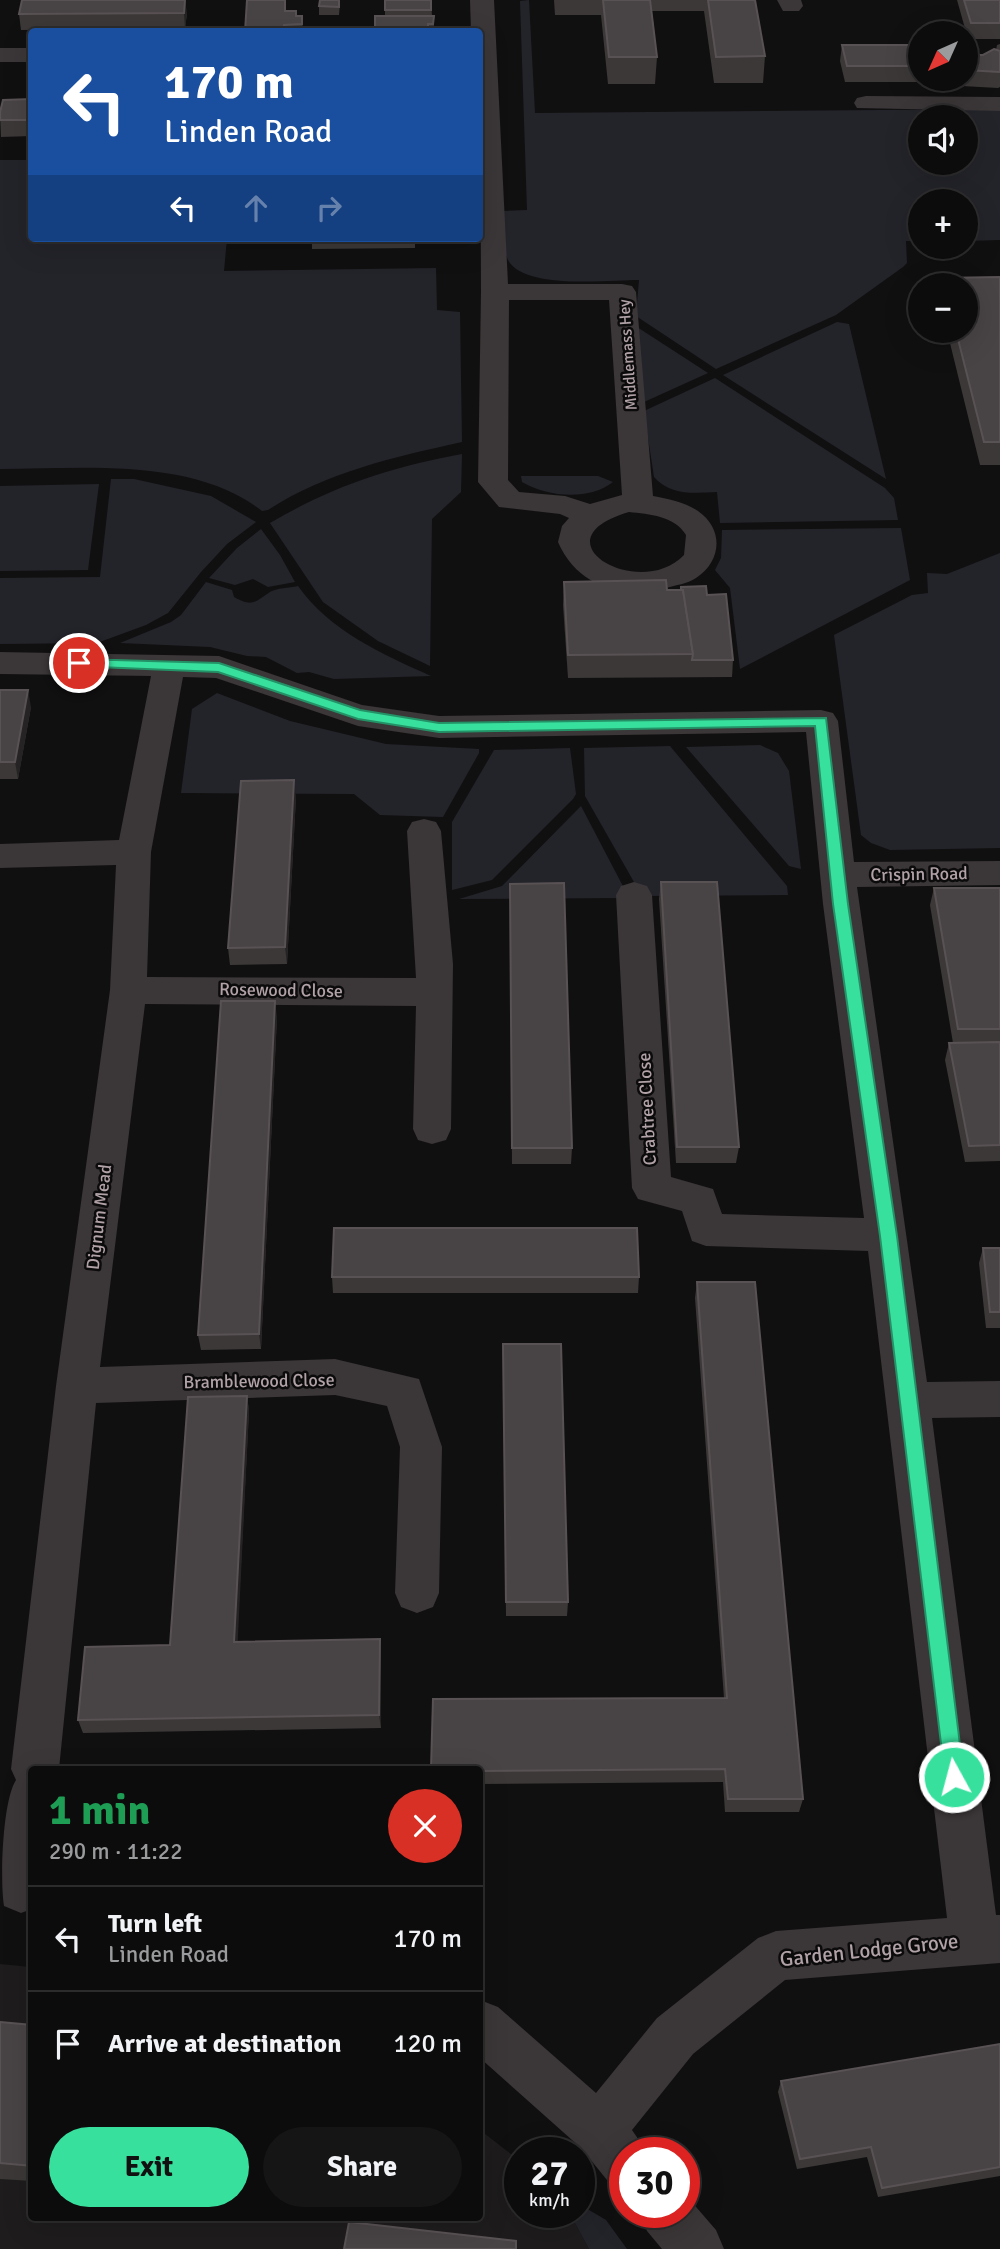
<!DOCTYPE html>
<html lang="en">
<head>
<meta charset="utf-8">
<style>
  body { margin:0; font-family:Signika,sans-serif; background:#161515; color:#f1f3f6; height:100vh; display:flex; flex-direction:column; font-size:26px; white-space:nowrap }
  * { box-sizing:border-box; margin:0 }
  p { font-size:23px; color:#9a9b9d }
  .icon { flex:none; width:38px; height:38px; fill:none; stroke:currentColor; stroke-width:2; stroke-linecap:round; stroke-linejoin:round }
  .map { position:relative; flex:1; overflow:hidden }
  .sheet { position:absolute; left:28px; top:1766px; width:455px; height:455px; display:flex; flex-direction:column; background:#0d0c0c; border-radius:7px; box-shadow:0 7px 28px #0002,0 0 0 2px #2d2c2d }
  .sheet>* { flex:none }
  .hud { position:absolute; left:28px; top:28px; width:455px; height:214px; border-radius:7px; box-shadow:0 7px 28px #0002,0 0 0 2px #2d2c2d; background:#1a4fa0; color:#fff; overflow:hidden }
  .needle { width:46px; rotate:225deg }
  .controls { position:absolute; left:908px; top:21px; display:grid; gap:14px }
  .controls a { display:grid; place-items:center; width:70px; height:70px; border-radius:50%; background:#0d0c0c; box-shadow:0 7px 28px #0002,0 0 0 2px #2d2c2d; font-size:35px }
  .speed { position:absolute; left:504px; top:2137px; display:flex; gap:14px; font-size:35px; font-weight:700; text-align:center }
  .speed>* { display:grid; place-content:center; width:91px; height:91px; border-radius:50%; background:#0d0c0c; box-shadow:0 7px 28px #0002,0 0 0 2px #2d2c2d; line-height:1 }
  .speed small { font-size:18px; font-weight:400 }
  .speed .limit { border:10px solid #d22; background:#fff; color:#111 }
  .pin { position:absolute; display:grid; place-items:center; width:60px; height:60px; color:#fff; margin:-30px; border:4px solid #fff; border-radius:50%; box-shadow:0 2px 7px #0007 }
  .me { position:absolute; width:77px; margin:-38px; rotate:353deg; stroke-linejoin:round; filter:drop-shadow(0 0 5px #0008) }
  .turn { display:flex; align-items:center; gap:24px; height:147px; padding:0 21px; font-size:32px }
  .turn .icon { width:91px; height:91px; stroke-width:2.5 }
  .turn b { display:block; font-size:49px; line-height:60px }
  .lanes { display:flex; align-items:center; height:66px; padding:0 21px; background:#0003; justify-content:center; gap:35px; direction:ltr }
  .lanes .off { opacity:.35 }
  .round { display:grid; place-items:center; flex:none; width:74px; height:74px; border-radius:37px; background:#161515 }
  .overview { display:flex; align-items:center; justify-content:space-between; height:119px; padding:0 21px }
  h1 { font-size:42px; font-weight:700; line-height:52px; color:#1e9e55 }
  .action { display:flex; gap:14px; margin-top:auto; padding:14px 21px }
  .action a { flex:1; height:80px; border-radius:42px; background:#38e09e; color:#111; font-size:28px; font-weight:700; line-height:80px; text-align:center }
  .action a+a { background:#161515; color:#f1f3f6 }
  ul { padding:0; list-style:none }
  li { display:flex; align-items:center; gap:21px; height:105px; padding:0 21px; border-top:2px solid #2d2c2d }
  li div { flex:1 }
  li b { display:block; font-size:26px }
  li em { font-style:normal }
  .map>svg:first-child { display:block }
  .built { fill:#1e1c1c }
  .green { fill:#23232a; fill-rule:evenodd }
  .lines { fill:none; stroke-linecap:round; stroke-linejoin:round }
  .minor { fill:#3b3637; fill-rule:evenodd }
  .wall { fill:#3c3838 }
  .shaded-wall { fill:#252323 }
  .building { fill:#484344; stroke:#595254; stroke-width:2 }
  .route { fill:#38e09e; stroke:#249267; stroke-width:2 }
  .labels { text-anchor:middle; stroke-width:5; stroke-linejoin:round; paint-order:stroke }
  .far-street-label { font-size:16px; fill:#b1a2a8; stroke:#0c0b0b }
  .street-label { font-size:18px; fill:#b1a2a8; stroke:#0c0b0b }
  .near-street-label { font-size:21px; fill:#b1a2a8; stroke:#0c0b0b }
</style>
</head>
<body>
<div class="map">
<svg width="1000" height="2249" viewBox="0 0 1000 2249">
  <rect width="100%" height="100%" fill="#111010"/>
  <polygon class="built" points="0,1964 31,1967 32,2217 480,2217 480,2130 520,2161 520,2212 569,2212 589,2249 0,2249"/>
  <g class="green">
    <path d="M 529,0 L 535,113 L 1000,109 L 1000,240 L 966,241 L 966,201 L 920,201 L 920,241 L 906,241 L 907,263 L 903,267 L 836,315 L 716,369 L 636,316 L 639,280 C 609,280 524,290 508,260 C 501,247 504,225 503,211 L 527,210 L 520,1 ZM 920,117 L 966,117 L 966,163 L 920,163 Z"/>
    <path d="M 0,160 L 31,160 L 32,238 L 227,238 L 224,271 L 436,268 L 437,310 L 460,312 L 462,442 C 395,457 326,472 268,510 L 262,511 C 193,457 83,469 0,469 Z"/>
    <polygon points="837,322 849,324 886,479 723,375"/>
    <polygon points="637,327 708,373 644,402"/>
    <path d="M 715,378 L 885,488 L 894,498 L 898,520 L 720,523 L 717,492 C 693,493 671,496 654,477 L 644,411 Z"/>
    <path d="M 462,454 L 461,492 L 432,519 L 430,666 L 378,641 L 323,602 L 270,523 C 333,486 391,467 462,454 Z"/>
    <path d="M 521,476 L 598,476 L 613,482 C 589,501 547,497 522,482 Z"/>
    <polygon points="111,479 134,479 211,496 256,522 227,544 201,572 168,613 146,625 97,643 0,644 0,578 100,577"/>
    <polygon points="99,484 88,570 0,571 0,486"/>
    <polygon points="901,528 910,580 740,669 730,588 715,570 721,558 722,530"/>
    <polygon points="261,529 280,555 295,582 268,587 253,579 235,585 209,578 237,548"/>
    <polygon points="1000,553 1000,848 890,850 871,843 861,835 834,635 912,595 928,593 927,573 947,574"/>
    <path d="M 206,582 L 232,590 L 234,597 C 253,608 256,601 270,592 C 276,588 290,588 298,586 C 330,631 382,654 431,676 L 334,679 L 309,672 L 297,673 L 266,657 L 247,656 L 210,647 L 120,643 L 171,622 L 181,615 Z"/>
    <polygon points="217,693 290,721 386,744 479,749 479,753 443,817 380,815 354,794 181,793 192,709"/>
    <polygon points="760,745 778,753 789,771 801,869 789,866 686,747"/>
    <polygon points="670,746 787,886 788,895 642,896 585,796 584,748"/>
    <polygon points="570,748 576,794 573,799 492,880 452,890 452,822 494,750"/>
    <polygon points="581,806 626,892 625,898 459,899 502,886"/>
    <polygon points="579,2204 606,2220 627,2249 589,2249 569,2212 579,2212"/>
  </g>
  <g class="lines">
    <g class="minor">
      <path d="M 470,0 L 494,0 L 508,284 L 622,284 L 632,286 L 636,292 L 653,496 C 668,499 685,502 698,511 C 724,529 722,561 696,578 C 687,584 676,585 666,588 C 621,599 577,586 558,542 L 562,526 L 569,518 L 560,514 L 499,507 L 478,482 L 481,292 L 480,32 L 471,32 ZM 509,300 L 609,300 L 622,495 L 590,504 L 565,496 L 519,492 L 508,480 ZM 629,512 C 649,514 675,516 686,535 L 684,555 C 639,602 533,540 629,512 Z"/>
      <polygon points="777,0 801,0 803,6 799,11 783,11"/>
      <rect x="0" y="48" width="32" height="14"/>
      <polygon points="866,96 1000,97 1000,111 857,108 854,103 857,98"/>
      <path d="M 0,652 L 219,656 L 362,705 L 439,716 L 821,710 L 833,713 L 838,721 L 854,862 L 1000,861 L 1000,885 L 857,887 L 927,1382 L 1000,1381 L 1000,1417 L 932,1418 L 996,1915 L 1000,1915 L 1000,1963 L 785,1980 L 693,2054 L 632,2130 L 647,2152 L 625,2152 L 625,2188 L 607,2180 L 581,2148 L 480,2058 L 480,2000 L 498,2007 L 596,2093 L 657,2018 L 758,1938 L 776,1931 L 947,1918 L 868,1251 L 706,1246 L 692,1241 L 682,1211 L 638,1199 L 632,1188 L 616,895 L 621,886 L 634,882 L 647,886 L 652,895 L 671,1177 L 713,1189 L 722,1214 L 864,1218 L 823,904 L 806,732 L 439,738 L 358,726 L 216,678 L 183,677 L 151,852 L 147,977 L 416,978 L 407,831 L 412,822 L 424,819 L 436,822 L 441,831 L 453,964 L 451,1129 L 446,1140 L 432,1144 L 418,1140 L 413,1129 L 416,1006 L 145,1004 L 100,1367 L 335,1359 L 419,1379 L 442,1447 L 439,1593 L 433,1607 L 417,1613 L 401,1607 L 395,1593 L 400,1447 L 387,1406 L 335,1395 L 96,1403 L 59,1769 L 32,1769 L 32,1909 L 21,1913 L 4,1906 C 0,1881 2,1802 16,1780 L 11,1769 L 56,1386 L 110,990 L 116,865 L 0,868 L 0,844 L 119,840 L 151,676 L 0,674 Z"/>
      <polygon points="684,2193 716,2230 724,2249 662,2249 647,2231 640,2212 684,2212"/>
    </g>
  </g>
  <g class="wall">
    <polygon points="385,0 431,0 432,16 434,16 434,32 375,32 385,16"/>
    <polygon points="554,0 755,0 765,56 763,83 714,83 704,11 652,11 657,57 655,84 608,84 601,15 555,15"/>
    <polygon points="957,0 1000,0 1000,39 968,39"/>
    <polygon points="340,3 339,15 319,15 319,6"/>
    <polygon points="286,11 297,16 302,16 303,32 245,32"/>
    <polygon points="187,13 185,29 21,30 19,14"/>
    <polygon points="1000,44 1000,87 998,88 962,86 962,79 966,79 966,55 983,55 996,50 997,45"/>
    <polygon points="842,45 920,45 920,79 950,79 950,82 845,82 840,61"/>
    <polygon points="32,99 32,136 1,137 0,112"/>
    <polygon points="254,238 415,238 415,248 312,249 312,242 255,243"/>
    <polygon points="1000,277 1000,465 980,465 947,331 966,331 966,285 942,285 943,278"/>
    <polygon points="564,582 707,595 733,660 732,677 568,678 563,605"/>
    <polygon points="0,690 31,707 18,779 0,779"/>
    <polygon points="296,797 287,964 230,965 228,948"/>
    <polygon points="661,882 739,1147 736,1163 676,1163 659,899"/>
    <polygon points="510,884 572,1148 571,1164 512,1164"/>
    <polygon points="934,888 1000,888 1000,1161 965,1162 945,1060 949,1043 953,1043 930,905"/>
    <polygon points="277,1017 261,1349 201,1350 198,1335"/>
    <polygon points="983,1248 1000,1248 1000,1328 986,1328 979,1263"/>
    <polygon points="332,1277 639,1277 638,1293 333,1293"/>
    <polygon points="697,1282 803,1799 799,1812 725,1812 723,1782 480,1784 480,1769 724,1698 695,1298"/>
    <polygon points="503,1344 568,1602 567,1616 506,1616"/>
    <polygon points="247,1396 249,1411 237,1642 381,1653 381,1728 83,1733 78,1720 170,1645"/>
    <polygon points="0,2022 32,2025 32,2181 0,2179"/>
    <polygon points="1000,2044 1000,2176 878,2197 867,2157 797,2169 778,2092 781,2081"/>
  </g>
  <g class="shaded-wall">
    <polygon points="185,0 187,13 185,29 184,13"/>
    <polygon points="28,690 31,707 18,779 15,762"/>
    <polygon points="294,780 296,797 287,964 285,947"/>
    <polygon points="275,1001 277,1017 261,1349 259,1334"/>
    <polygon points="247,1396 249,1411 237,1656 234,1642"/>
    <polygon points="380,1639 381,1653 381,1728 379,1715"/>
  </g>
  <g class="building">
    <polygon points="22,0 185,0 184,13 19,14"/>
    <polygon points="247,0 285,0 285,11 296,11 296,16 302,16 302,24 284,25 283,32 245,32"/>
    <polygon points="320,0 339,0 339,7 319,6"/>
    <rect x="385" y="0" width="46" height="10"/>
    <polygon points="603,0 650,0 657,57 609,57"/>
    <polygon points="708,0 755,0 765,56 716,57"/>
    <polygon points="964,0 1000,0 1000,23 971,23"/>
    <polygon points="375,16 434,16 433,24 428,24 428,32 375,32"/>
    <polygon points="842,45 920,45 920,66 847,66"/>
    <polygon points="994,49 1000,51 1000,72 966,70 966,55 983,55"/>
    <polygon points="32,99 32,120 0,120 0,112 3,100"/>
    <polygon points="1000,277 1000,442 984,442 956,331 966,331 966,285 945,285 943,278"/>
    <polygon points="666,580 667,590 683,590 693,654 568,655 564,582"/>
    <polygon points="706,586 707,595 726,594 733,660 692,660 693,654 683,590 681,590 681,587"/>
    <polygon points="0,690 28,690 15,762 0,762"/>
    <polygon points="294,780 285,947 228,948 241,781"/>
    <polygon points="661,882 717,882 739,1147 677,1147"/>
    <polygon points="564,883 572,1148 512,1148 510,884"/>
    <polygon points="934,888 1000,888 1000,1029 958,1029"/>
    <polygon points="221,1001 275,1001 259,1334 198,1335"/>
    <polygon points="1000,1042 1000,1145 969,1146 949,1043"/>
    <polygon points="334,1228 637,1228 639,1277 332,1277"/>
    <polygon points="983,1248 1000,1248 1000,1312 990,1312"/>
    <polygon points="697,1282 755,1282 803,1799 728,1799 725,1769 480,1771 480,1769 431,1769 433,1699 727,1698"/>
    <polygon points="503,1344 561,1344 568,1602 506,1602"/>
    <polygon points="247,1396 234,1642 380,1639 379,1715 78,1720 85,1647 170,1645 188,1397"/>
    <polygon points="0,2022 32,2025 32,2166 0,2163"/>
    <polygon points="1000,2044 1000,2167 882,2188 871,2147 800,2159 781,2081"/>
    <polygon points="349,2222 516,2241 516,2249 344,2249"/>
  </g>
  <polygon class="route" points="79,659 219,663 360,710 439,723 826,718 848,904 897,1236 964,1777 961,1784 954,1786 948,1784 945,1777 880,1236 833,904 815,726 439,732 358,719 218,672 74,666 74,660"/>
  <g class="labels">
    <g class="far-street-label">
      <text transform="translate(627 355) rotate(-94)" y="6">Middlemass Hey</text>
    </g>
    <g class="street-label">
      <text transform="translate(919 874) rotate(-1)" y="6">Crispin Road</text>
      <text transform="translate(281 990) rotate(1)" y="6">Rosewood Close</text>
      <text transform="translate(647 1109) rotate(-93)" y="6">Crabtree Close</text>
      <text transform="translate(99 1217) rotate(-83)" y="6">Dignum Mead</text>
      <text transform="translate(259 1381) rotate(-1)" y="6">Bramblewood Close</text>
    </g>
    <g class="near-street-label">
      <text transform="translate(869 1950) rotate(-6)" y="7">Garden Lodge Grove</text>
    </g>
  </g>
</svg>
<div class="controls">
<a><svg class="needle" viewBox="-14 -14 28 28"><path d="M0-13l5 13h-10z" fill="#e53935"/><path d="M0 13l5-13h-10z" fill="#9a9b9d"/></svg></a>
<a><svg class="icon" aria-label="sound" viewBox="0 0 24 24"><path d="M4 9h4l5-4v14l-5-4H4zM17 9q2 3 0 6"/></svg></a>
<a>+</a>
<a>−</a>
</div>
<div class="speed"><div>27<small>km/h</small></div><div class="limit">30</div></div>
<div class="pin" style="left:79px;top:663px;background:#d93025"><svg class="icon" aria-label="arrive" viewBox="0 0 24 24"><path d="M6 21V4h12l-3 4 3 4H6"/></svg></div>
<svg class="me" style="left:954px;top:1777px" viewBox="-20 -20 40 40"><circle r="17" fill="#38e09e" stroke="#fff" stroke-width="3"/><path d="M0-11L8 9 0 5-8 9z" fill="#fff"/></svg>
<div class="hud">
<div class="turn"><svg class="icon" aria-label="left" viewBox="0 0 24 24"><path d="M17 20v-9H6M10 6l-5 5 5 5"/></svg><div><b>170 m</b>Linden Road</div></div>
<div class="lanes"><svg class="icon" aria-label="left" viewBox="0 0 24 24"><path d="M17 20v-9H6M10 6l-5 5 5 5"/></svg><svg class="icon off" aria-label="ahead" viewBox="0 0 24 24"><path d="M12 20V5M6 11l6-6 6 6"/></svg><svg class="icon off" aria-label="right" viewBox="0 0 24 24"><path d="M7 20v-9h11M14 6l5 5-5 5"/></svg></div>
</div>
<section class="sheet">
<div class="overview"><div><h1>1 min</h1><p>290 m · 11:22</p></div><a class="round" style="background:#d93025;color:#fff"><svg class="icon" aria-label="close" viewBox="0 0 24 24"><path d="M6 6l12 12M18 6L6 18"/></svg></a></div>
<ul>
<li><svg class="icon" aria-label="left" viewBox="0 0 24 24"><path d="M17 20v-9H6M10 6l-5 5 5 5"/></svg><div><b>Turn left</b><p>Linden Road</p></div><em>170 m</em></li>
<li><svg class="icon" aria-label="arrive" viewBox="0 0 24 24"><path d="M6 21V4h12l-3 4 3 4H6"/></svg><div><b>Arrive at destination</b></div><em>120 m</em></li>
</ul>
<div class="action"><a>Exit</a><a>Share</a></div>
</section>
</div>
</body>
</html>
